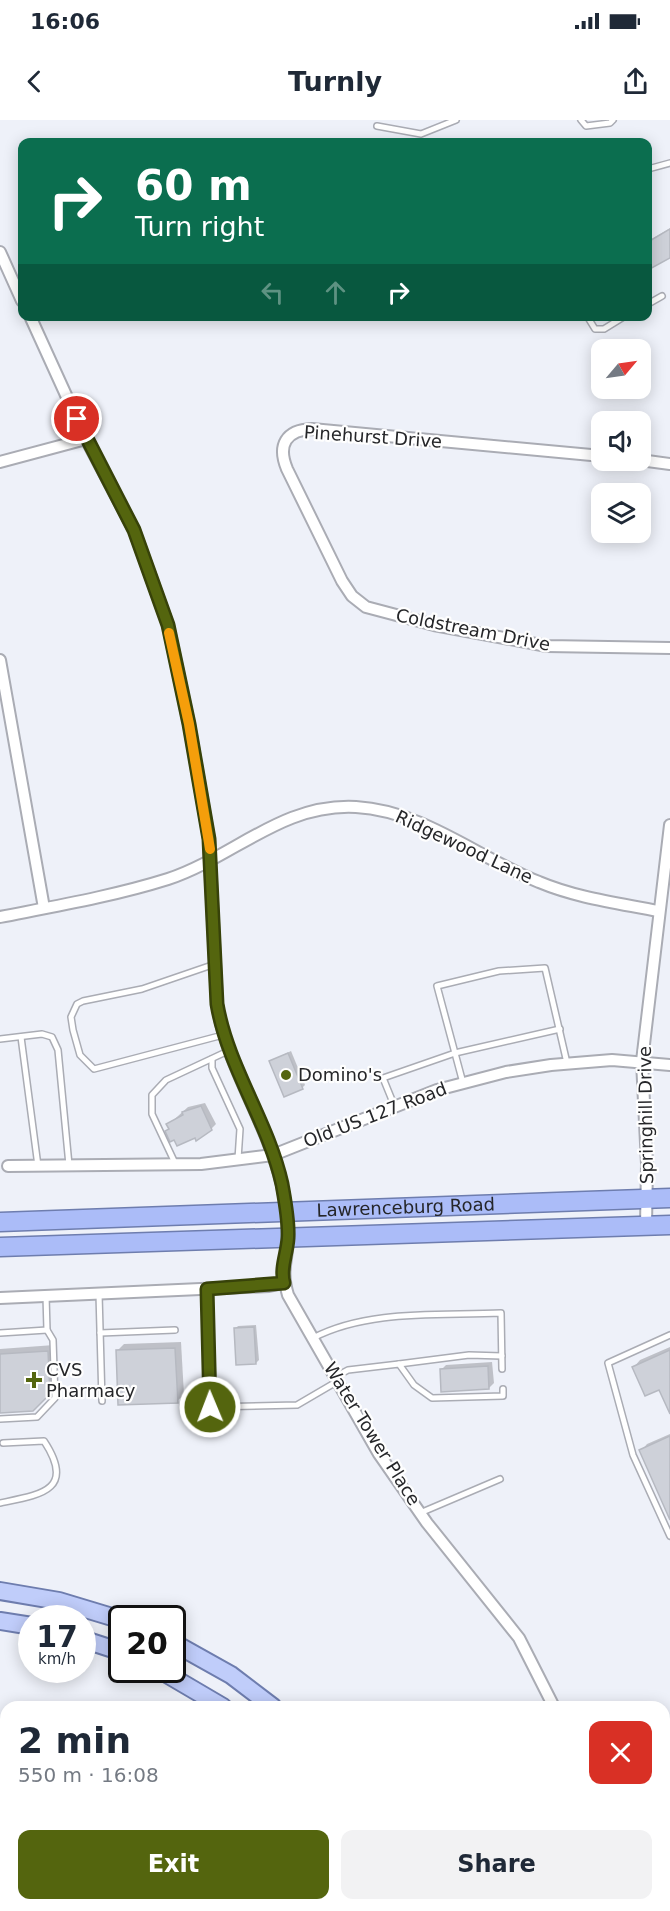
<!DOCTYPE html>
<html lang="en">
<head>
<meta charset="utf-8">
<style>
  body { margin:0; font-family:"DejaVu Sans",sans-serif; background:#f2f2f3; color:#1f2937; height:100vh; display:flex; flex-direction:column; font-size:22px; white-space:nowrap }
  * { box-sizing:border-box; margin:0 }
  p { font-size:20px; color:#747a83 }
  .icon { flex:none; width:33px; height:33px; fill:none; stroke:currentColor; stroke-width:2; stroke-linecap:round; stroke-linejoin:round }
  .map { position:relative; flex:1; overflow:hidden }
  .drawer { position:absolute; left:0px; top:1581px; width:670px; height:210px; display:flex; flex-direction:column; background:#fff; border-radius:18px 18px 0 0; box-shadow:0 3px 15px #0003 }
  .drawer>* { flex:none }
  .hud { position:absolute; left:18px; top:18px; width:634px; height:183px; border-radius:12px; box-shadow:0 3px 15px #0003; background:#0b6e4f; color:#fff; overflow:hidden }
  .needle { width:39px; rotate:61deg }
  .controls { position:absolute; left:591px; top:219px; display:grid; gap:12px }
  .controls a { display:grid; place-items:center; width:60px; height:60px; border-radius:12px; background:#fff; box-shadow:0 3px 15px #0003; font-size:30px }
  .speed { position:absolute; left:18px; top:1485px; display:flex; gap:12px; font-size:30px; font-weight:700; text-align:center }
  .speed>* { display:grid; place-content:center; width:78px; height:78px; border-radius:50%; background:#fff; box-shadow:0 3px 15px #0003; line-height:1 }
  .speed small { font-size:15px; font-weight:400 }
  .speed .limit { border:3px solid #111; border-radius:9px; background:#fff; color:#111 }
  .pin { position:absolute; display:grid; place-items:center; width:51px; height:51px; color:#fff; margin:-26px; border:3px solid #fff; border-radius:50%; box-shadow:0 2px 6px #0007 }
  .me { position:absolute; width:66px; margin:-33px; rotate:359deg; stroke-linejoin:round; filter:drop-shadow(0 0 4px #0008) }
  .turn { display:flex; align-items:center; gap:21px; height:126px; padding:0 18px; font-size:27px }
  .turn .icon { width:78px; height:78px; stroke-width:2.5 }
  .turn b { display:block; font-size:42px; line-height:51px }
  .lanes { display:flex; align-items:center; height:57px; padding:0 18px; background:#0003; justify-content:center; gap:30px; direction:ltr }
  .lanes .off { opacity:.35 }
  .round { display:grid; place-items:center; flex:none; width:63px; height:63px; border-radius:12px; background:#f2f2f3 }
  .headline { display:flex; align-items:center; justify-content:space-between; height:102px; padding:0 18px }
  h1 { font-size:36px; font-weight:700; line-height:45px }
  .button { display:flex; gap:12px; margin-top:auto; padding:12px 18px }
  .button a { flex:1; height:69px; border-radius:12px; background:#54650e; color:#fff; font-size:24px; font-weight:700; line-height:69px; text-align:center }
  .button a+a { background:#f2f2f3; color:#1f2937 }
  .status { display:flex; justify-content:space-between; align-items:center; height:42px; padding:0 30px; background:#fff; direction:ltr }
  .status svg { height:16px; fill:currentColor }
  header { display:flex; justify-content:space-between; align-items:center; height:78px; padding:0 18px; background:#fff; font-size:27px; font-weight:700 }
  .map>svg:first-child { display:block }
  .shadow { fill:#0003 }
  .building { fill:#ced1d9; stroke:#b6b9c1; stroke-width:1.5 }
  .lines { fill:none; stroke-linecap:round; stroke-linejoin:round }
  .service-casing { stroke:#aaacb4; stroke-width:8 }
  .minor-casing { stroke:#aaacb4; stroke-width:14 }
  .primary-casing { stroke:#6e7dae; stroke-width:20 }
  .trunk-casing { stroke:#6e7dae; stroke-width:21 }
  .service { stroke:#fff; stroke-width:5 }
  .minor { stroke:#fff; stroke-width:10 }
  .primary { stroke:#c0cdfa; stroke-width:16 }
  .trunk { stroke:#abbcf8; stroke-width:18 }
  .route-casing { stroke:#374209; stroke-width:15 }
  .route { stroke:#54650e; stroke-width:10 }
  .slow { stroke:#f59e0b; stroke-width:10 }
  .poi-dot { fill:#54650e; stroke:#fefefe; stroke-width:2 }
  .labels { text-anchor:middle; stroke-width:4.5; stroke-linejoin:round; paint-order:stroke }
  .street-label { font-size:18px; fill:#252629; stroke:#fefefe }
  .poi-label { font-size:18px; fill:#252629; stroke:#fefefe; text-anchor:start }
</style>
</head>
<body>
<div class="status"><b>16:06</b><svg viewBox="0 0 49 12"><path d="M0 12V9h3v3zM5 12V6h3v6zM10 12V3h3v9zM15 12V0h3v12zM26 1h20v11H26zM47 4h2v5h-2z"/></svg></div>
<header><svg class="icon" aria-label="back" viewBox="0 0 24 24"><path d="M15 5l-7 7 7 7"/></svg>Turnly<svg class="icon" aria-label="share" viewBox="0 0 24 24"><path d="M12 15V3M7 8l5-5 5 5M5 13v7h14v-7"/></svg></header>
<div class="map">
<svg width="670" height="1791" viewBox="0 0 670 1791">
  <rect width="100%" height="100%" fill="#eef1f9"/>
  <g class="shadow">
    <polygon points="670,108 670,136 648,148 648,121"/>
    <polygon points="291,931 305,965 302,968 271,941"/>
    <polygon points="205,983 216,1004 211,1009 167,1011 170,1008 168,1005 188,987"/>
    <polygon points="256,1205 259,1240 256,1243 235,1209 238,1206"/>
    <polygon points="181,1222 184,1275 177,1281 117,1231 124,1224"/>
    <polygon points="54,1225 56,1266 33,1290 0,1291 0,1229"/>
    <polygon points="670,1227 670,1291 659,1268 634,1247 640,1240"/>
    <polygon points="492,1242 494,1263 489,1268 441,1250 446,1245"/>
    <polygon points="670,1314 670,1396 641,1331 647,1324"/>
    <polygon points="0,1693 6,1703 6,1779 0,1782"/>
  </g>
  <g class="building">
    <polygon points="670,109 670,138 648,150 648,122"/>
    <polygon points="288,933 303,969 284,977 269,941"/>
    <polygon points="201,986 212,1010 196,1021 195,1018 177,1026 174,1020 170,1022 165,1011 169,1009 166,1004 183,995 182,992"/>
    <polygon points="254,1207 256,1244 236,1245 234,1208"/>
    <polygon points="175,1228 178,1283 118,1285 116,1230"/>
    <polygon points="670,1230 670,1294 659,1270 645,1276 632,1247"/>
    <polygon points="48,1231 50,1274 33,1291 0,1293 0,1234"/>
    <polygon points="488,1246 489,1269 441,1272 440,1249"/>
    <polygon points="670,1316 670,1400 639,1330"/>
  </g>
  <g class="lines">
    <g class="service-casing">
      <g id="service">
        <polyline points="581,0 586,6 610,3 613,0"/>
        <polyline points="377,6 421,14 456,0"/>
        <polyline points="648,49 670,43"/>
        <polyline points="648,184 662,176"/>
        <polyline points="587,196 595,209 604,209 625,196"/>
        <polyline points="215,844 142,869 83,881 77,884 71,897 73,910 80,935 94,949 223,915"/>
        <polyline points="21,917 38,1046"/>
        <polyline points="0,919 42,914 52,917 58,930 69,1045"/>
        <polyline points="212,939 212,948 240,1009 238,1039"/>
        <polyline points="463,963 437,866 499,851 545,848 567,943"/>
        <polyline points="394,985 383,958 455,933 560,909"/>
        <polyline points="175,1043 152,994 152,975 166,960 228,931"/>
        <polyline points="207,1169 210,1287 297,1285 338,1261"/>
        <polyline points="99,1174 102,1281"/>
        <polyline points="0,1213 47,1210 46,1176"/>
        <polyline points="100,1213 175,1210"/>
        <polyline points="670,1215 608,1243 633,1335 670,1416"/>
        <path d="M 313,1218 C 369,1189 440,1196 501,1193 L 502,1249"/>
        <polyline points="399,1244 469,1235 502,1236"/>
        <polyline points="335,1257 348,1250 399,1244 414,1265 432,1278 503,1276 503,1269"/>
        <polyline points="0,1299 37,1297 55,1278 53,1220 47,1210"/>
        <path d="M 0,1383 C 39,1375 77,1371 44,1321 L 3,1323"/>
        <polyline points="420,1393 500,1359"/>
        <polyline points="0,1665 6,1669"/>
        <polyline points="13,1791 19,1785"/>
      </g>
    </g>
    <g class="minor-casing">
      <g id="minor">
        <polyline points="0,132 22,181"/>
        <path d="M 30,196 L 86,319 L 134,410 L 168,505 L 189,604 L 209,719 L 217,884 C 227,947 265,999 281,1061 C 285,1078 288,1098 288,1116 C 288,1141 280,1148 288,1175 L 379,1334 L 427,1403 L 519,1518 L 554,1587"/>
        <path d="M 602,336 L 312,309 C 286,310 277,325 287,349 L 342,461 L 352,476 L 366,487 L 434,505 L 547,526 L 670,528"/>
        <polyline points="640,340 670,344"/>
        <polyline points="0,342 86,319"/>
        <polyline points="0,540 44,788"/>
        <path d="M 0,797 C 56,786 114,776 168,759 C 234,737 282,683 356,687 C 424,691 478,738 539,762 C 577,778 618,783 658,791"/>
        <polyline points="8,1046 201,1044 273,1035 437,970 506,952 551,945 612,940 670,945"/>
        <polyline points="646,1106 647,1044 642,941 670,705"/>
        <polyline points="0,1178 269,1166 284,1163"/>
      </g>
    </g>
    <g class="primary-casing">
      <g id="primary">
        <polyline points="0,1471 59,1481 122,1500"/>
        <polyline points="0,1501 32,1506"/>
        <polyline points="82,1519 122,1532"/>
        <polyline points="172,1522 231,1555 273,1587"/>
        <polyline points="160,1550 223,1587"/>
        <polyline points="385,1785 388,1791"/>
        <polyline points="418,1785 421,1791"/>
      </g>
    </g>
    <g class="trunk-casing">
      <g id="trunk">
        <path id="s1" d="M 0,1102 L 670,1078"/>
        <polyline points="0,1127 670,1105"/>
      </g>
    </g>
    <use href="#service" class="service"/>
    <use href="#minor" class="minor"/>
    <use href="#primary" class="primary"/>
    <use href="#trunk" class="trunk"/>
  </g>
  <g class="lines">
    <g class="route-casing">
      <path id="route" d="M 77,299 L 134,410 L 168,505 L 189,604 L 209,719 L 217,884 C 228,948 268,1001 282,1064 C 285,1081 289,1101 288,1118 C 287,1134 280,1148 284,1163 L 207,1169 L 210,1287"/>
    </g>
    <use href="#route" class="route"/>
    <polyline class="slow" points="169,513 189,604 210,729"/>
  </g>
  <g class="poi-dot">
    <circle cx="286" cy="955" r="6"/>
    <path d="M31 1251h6v6h6v6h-6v6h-6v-6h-6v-6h6z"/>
  </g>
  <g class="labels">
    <g class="street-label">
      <text transform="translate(373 317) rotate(4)" y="6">Pinehurst Drive</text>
      <text transform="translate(473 510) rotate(11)" y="6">Coldstream Drive</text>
      <text transform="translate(464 727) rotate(25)" y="6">Ridgewood Lane</text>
      <text transform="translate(375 995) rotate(-21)" y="6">Old US 127 Road</text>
      <text transform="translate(646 995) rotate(-91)" y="6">Springhill Drive</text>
      <text dy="6" stroke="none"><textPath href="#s1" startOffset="406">Lawrenceburg Road</textPath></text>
      <text transform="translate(372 1314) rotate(58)" y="6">Water Tower Place</text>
    </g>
    <g class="poi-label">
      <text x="298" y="961">Domino's</text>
      <text x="46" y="1256">CVS<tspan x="46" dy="21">Pharmacy</tspan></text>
    </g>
  </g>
</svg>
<div class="controls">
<a><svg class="needle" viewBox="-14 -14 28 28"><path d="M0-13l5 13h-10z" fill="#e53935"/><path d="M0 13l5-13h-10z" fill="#747a83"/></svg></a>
<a><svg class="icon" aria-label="sound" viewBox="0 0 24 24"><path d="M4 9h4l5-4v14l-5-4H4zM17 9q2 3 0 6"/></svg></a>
<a><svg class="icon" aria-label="layers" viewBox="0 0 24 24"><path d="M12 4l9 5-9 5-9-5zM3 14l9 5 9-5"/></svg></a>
</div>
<div class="speed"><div>17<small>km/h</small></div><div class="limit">20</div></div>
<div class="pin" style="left:77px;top:299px;background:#d93025"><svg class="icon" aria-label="arrive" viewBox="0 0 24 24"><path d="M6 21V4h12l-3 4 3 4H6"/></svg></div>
<svg class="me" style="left:210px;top:1287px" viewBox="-20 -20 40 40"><circle r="17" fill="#54650e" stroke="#fff" stroke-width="3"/><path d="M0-11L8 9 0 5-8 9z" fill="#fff"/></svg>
<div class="hud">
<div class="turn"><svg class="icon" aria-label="right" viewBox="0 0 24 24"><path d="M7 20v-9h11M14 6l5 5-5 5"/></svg><div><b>60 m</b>Turn right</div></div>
<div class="lanes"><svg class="icon off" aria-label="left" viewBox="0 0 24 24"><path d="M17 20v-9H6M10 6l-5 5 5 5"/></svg><svg class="icon off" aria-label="ahead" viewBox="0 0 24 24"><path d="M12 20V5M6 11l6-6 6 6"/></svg><svg class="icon" aria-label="right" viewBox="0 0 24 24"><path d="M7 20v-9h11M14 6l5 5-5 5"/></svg></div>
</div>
<section class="drawer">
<div class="headline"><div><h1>2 min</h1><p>550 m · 16:08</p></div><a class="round" style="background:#d93025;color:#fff"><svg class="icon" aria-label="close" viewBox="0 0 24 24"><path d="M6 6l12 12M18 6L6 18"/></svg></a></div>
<div class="button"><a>Exit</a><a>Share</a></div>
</section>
</div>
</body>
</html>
